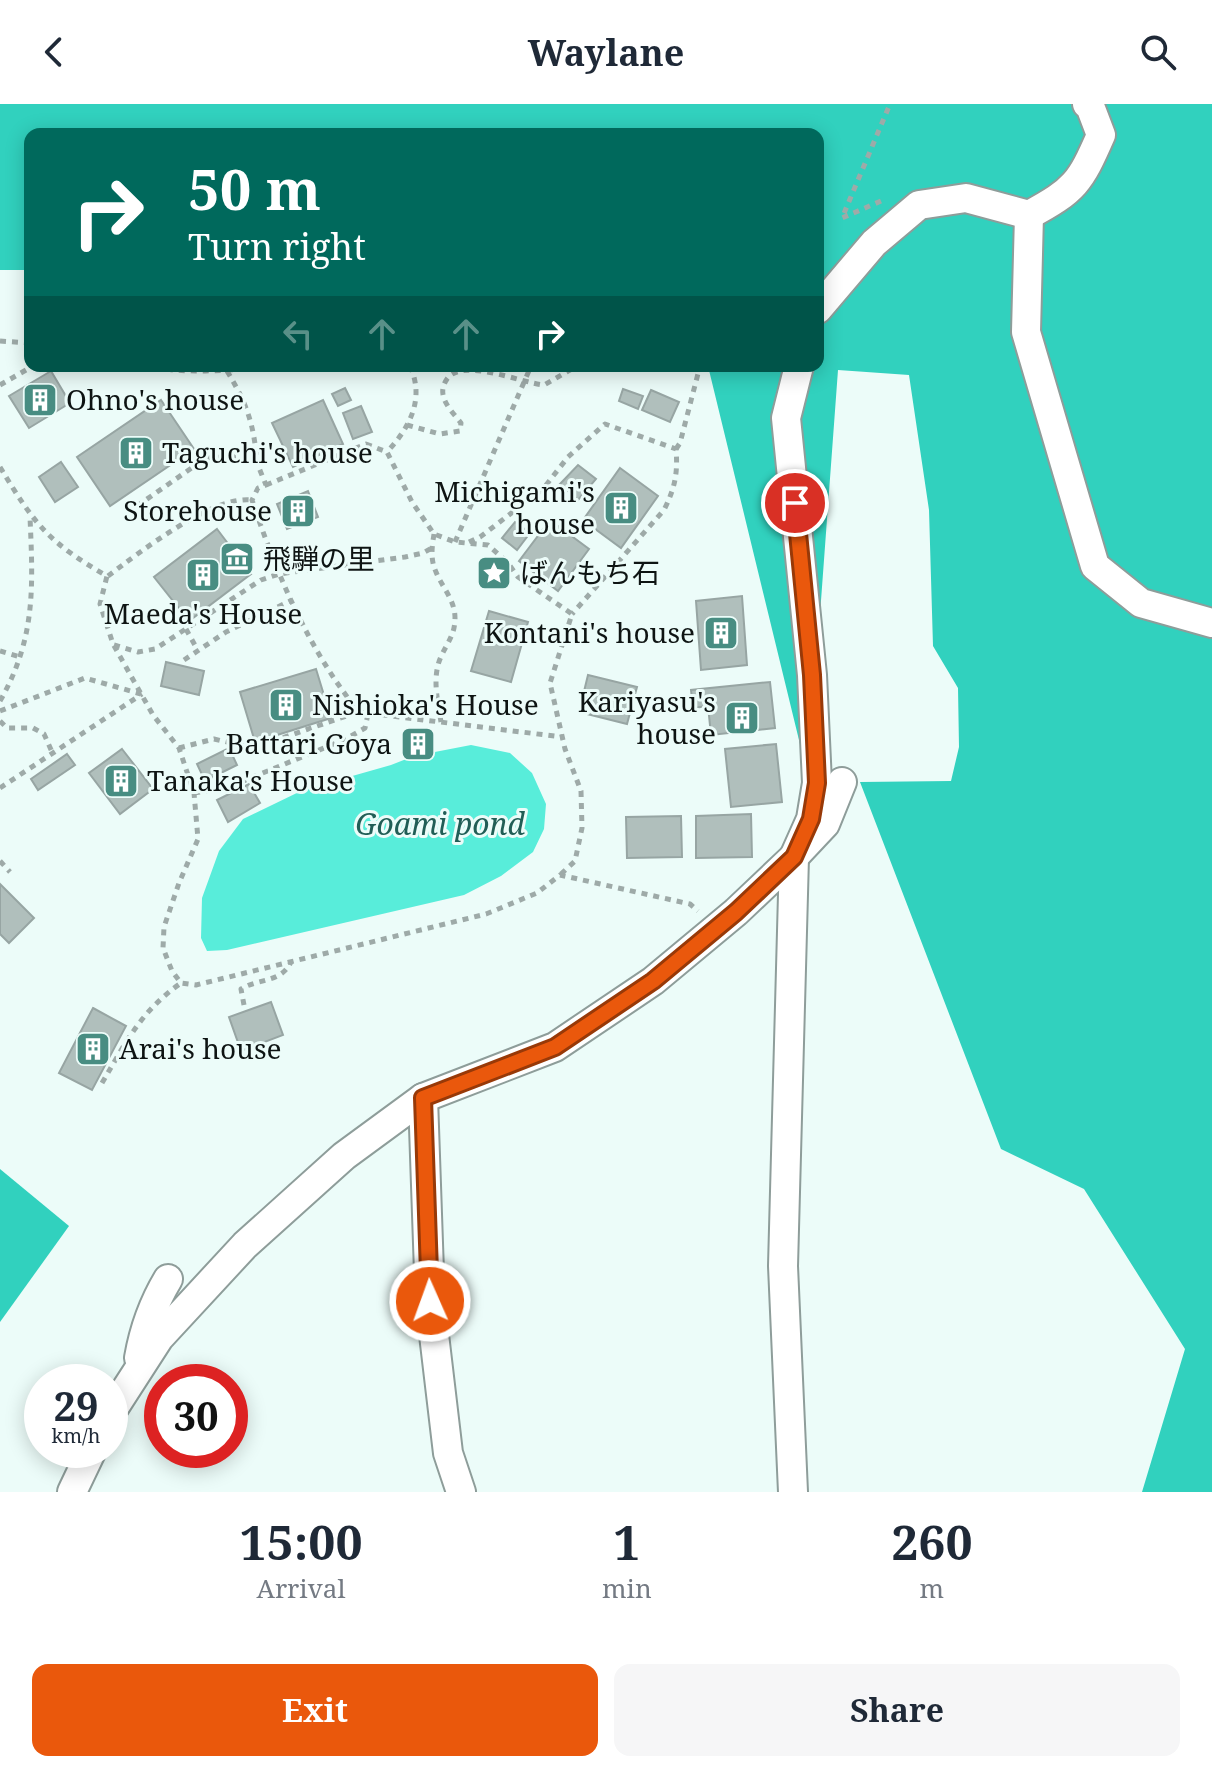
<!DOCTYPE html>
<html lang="en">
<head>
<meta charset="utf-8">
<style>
  body { margin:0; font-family:"Noto Serif","Noto Sans JP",serif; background:#f6f6f7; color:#1f2937; height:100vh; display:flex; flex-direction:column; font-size:30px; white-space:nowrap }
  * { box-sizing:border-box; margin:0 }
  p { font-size:26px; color:#747a83 }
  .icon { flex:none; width:44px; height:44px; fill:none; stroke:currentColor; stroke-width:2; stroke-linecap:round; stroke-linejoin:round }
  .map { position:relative; height:1388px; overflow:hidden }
  .sheet { display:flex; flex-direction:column; background:#fff; flex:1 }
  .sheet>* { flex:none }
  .guide { position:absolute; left:24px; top:24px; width:800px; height:244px; border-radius:16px; box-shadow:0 4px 20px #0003; background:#00695c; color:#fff; overflow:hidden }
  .speed { position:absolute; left:24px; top:1260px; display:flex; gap:16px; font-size:40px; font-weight:700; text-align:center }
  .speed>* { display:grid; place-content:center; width:104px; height:104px; border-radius:50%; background:#fff; box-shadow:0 4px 20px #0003; line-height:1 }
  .speed small { font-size:20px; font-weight:400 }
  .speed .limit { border:12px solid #d22; background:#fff; color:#111 }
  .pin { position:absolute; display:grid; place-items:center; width:68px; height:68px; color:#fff; margin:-34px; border:4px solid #fff; border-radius:50%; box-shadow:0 2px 8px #0007 }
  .me { position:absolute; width:88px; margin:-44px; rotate:358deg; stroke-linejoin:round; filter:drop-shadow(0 0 6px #0008) }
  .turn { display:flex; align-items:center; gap:28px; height:168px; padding:0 32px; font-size:36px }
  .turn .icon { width:104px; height:104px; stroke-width:2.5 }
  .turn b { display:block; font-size:56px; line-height:68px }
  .lanes { display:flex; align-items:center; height:76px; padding:0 32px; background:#0003; justify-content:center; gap:40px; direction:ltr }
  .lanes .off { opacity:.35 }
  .eta { display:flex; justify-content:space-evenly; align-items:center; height:136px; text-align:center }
  .eta b { font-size:48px; font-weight:700; line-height:56px }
  .action { display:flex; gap:16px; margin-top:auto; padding:16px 32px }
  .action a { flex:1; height:92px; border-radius:16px; background:#ea580c; color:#fff; font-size:32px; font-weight:700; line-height:92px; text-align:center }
  .action a+a { background:#f6f6f7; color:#1f2937 }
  header { display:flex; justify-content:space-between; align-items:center; height:104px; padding:0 32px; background:#fff; font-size:36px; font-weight:700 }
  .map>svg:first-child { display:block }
  .forest { fill:#31d1be }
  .water { fill:#58edda }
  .building { fill:#b0bfbc; stroke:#97a5a3; stroke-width:2 }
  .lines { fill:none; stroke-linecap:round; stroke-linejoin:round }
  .minor-casing { stroke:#8e9d9a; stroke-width:32 }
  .path { stroke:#9eaaa8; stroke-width:5; stroke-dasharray:6 6; stroke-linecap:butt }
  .minor { stroke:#fff; stroke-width:28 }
  .route-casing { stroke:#983908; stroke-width:20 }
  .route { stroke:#ea580c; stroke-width:14 }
  .labels { text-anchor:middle; stroke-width:6; stroke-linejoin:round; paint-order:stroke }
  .poi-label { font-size:28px; fill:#0e1413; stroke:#ecfcf9; text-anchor:start }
  .water-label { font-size:30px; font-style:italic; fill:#215e56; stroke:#ecfcf9 }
</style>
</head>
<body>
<header><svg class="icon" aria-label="back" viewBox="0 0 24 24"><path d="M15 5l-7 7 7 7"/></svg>Waylane<svg class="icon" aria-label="search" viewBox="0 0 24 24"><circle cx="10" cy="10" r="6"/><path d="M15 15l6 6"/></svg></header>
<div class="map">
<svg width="1212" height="1388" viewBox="0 0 1212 1388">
  <rect width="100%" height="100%" fill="#ecfcf9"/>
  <g class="forest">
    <polygon points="0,0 1212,0 1212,1388 1142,1388 1185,1245 1084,1085 1001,1045 860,678 951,677 959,643 958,584 933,542 929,406 909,271 838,266 808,673 708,262 818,262 818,30 30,30 30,166 0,166"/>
    <polygon points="0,1065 69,1122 0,1218"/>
  </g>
  <polygon class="water" points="471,641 510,649 532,669 546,700 544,725 533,748 501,772 464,791 227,846 207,847 201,834 202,794 219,747 243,715 303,686 391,661 414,652"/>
  <g class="building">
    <polygon points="51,267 70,299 29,324 9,292"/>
    <polygon points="345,284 351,296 338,302 332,290"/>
    <polygon points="623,285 643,292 638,305 619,297"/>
    <polygon points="651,286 679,298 670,318 642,306"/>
    <polygon points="161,296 194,345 110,402 77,353"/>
    <polygon points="323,296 343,340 293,363 272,319"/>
    <polygon points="361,302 372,328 353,335 343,309"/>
    <polygon points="61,358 78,383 55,398 39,373"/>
    <polygon points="578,361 596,375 578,396 560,380"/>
    <polygon points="620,364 658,392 621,444 583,416"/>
    <polygon points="308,387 318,413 287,425 277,400"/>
    <polygon points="550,416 589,445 558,487 519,457"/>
    <polygon points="515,418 530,429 517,446 502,434"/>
    <polygon points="217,425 251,470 189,517 154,473"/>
    <polygon points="742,492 747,561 701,566 696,497"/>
    <polygon points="489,507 528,518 511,578 471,567"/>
    <polygon points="166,558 204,567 199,591 161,582"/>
    <polygon points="316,565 331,614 255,638 240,588"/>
    <polygon points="588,571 637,583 627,620 579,608"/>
    <polygon points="770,578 775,624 711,631 708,602 693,604 691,586"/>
    <polygon points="427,630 431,646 408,651 405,635"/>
    <polygon points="776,640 782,698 731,703 725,645"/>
    <polygon points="229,644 237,661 205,677 197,660"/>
    <polygon points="122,645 153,685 120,710 89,669"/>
    <polygon points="67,650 75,661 38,686 31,675"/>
    <polygon points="249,680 260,699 228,718 217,696"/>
    <polygon points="751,710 752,753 696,754 696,712"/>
    <polygon points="681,712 682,753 627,754 626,713"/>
    <polygon points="0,780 34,814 9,839 0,830"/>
    <polygon points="271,898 283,931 241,947 229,913"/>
    <polygon points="93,904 126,922 92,986 59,969"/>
  </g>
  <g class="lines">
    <g class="minor-casing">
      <g id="minor">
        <polyline points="1029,111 1026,228 1095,462 1141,499 1212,519"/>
        <path d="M 818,205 L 874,139 L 919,101 L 966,94 L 1029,111 C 1075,86 1080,79 1101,31 L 1090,2 L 1087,0"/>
        <polyline points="423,994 430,1197 448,1349 461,1388"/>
        <path d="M 139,1254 C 144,1225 153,1200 168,1175"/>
        <polyline points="110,1310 159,1234 245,1141 344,1052 423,994 555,943 653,877 736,808 794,753 825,720 842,678"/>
        <polyline points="72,1388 92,1346"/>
        <polyline points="793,1388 783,1162 794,753 811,715 817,679 812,571 786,314 799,262"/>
      </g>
    </g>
    <g class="path">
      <polyline points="881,97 842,114 890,0"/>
      <polyline points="0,237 30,239"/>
      <path d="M 143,262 C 187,270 226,267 270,262"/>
      <path d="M 410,262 C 425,295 410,323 387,348 L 412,398 L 434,430 L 455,438 L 488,441 L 508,459 L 518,473 L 572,510 L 550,579 L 565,645 L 581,687 L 582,724 L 575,757 L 560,771"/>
      <path d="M 227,267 C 247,300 254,320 257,359"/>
      <polyline points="0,281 33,262"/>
      <path d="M 407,321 L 440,330 L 460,327 L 461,319 C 451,306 435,292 447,275 C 462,253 522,279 544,281 L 577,262"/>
      <polyline points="676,345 680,339 700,262"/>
      <path d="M 0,363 C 35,421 48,438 107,472 L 100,500 L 113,540 L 153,611 L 179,644 L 194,689 L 198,735 L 179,779 L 164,823 L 163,844 L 172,867 L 181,879 L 196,881 L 486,810 L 537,789 L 560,771 L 690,800 L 698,807"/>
      <polyline points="266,381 366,340 387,348"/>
      <path d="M 137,402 L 206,354 L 242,352 L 257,359 L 266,381 L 258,384 L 252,396 C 277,471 309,547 359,608 L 562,633"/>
      <path d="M 434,430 C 432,443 430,455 436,468 C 442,483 455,496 455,514 C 455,532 446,540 440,555 C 432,575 438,598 441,618"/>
      <polyline points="455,438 531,262"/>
      <path d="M 469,438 L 480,433 L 543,385 L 568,353 L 605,320 L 676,345 C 678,369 675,384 664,406 L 572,510"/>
      <path d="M 108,472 C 140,448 213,391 252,396"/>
      <polyline points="186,525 197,545"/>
      <polyline points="114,541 138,548 155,545 261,476 279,470 405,453 423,449 432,444"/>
      <polyline points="0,547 20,553"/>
      <polyline points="184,556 226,528 292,496"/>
      <path d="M 0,597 C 36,534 33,483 30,413"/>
      <polyline points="0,607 85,574 141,590"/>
      <polyline points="0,617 7,624 33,624 44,630 52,648"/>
      <polyline points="179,644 214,635 253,644 358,608"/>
      <polyline points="0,684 142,590"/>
      <polyline points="194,689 226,684 346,635 365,624 368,610"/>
      <polyline points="0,757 10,768"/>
      <path d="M 244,901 L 241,885 C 259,874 281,879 291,858"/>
      <path d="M 102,979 C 126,938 141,907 181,879"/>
    </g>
    <use href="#minor" class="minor"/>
  </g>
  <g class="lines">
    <g class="route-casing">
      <polyline id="route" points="430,1197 423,994 555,943 653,877 736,808 794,753 811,715 817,679 812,571 795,399"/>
    </g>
    <use href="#route" class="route"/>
  </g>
  <defs>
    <g id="building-square" transform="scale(1.8)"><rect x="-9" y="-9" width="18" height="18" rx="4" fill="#488d82" stroke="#ecfcf9"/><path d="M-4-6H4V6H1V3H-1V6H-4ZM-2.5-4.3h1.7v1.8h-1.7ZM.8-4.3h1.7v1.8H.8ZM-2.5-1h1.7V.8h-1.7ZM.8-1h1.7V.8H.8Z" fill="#fff"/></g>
    <g id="museum-square" transform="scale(1.8)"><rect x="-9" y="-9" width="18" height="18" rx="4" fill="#488d82" stroke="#ecfcf9"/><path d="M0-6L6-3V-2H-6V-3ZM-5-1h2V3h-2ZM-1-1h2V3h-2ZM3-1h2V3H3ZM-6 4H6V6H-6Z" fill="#fff"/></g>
    <g id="sight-square" transform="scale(1.8)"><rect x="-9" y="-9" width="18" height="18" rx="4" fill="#488d82" stroke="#ecfcf9"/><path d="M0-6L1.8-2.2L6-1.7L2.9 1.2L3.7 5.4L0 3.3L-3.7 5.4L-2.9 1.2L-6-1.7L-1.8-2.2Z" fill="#fff"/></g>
  </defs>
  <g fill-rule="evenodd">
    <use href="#building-square" x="40" y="296"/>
    <use href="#building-square" x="136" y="349"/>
    <use href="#building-square" x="621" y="404"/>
    <use href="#building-square" x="298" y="407"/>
    <use href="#museum-square" x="237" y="455"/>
    <use href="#sight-square" x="494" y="469"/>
    <use href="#building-square" x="203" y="471"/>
    <use href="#building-square" x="721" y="529"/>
    <use href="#building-square" x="286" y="601"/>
    <use href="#building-square" x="742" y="614"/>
    <use href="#building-square" x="418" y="640"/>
    <use href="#building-square" x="121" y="677"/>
    <use href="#building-square" x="93" y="945"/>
  </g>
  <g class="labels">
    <g class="poi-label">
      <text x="66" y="306">Ohno's house</text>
      <text x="162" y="359">Taguchi's house</text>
      <text x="595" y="398" text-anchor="end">Michigami's<tspan x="595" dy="32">house</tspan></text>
      <text x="272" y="417" text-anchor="end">Storehouse</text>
      <text x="263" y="465">飛騨の里</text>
      <text x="520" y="479">ばんもち石</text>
      <text x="203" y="520" text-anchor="middle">Maeda's House</text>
      <text x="695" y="539" text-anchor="end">Kontani's house</text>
      <text x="716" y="608" text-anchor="end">Kariyasu's<tspan x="716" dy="32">house</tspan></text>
      <text x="312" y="611">Nishioka's House</text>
      <text x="392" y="650" text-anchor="end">Battari Goya</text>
      <text x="147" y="687">Tanaka's House</text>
      <text x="119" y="955">Arai's house</text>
    </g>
    <g class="water-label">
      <text x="440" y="731">Goami pond</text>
    </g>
  </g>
</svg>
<div class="speed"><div>29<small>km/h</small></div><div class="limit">30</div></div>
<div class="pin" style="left:795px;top:399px;background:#d93025"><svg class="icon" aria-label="arrive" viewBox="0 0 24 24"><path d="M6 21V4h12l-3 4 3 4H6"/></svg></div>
<svg class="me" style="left:430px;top:1197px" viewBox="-20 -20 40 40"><circle r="17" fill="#ea580c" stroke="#fff" stroke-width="3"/><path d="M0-11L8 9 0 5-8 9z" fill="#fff"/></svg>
<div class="guide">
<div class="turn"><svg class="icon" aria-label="right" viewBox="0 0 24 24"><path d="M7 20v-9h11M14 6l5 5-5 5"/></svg><div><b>50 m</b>Turn right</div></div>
<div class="lanes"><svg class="icon off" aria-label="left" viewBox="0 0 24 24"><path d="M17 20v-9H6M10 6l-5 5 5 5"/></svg><svg class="icon off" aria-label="ahead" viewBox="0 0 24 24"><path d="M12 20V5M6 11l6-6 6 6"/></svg><svg class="icon off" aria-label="ahead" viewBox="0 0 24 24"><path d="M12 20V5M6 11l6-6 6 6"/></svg><svg class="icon" aria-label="right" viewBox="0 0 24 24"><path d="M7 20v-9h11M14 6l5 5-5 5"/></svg></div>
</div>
</div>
<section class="sheet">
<div class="eta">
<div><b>15:00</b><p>Arrival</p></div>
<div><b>1</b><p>min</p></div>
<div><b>260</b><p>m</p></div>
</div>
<div class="action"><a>Exit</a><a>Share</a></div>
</section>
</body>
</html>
